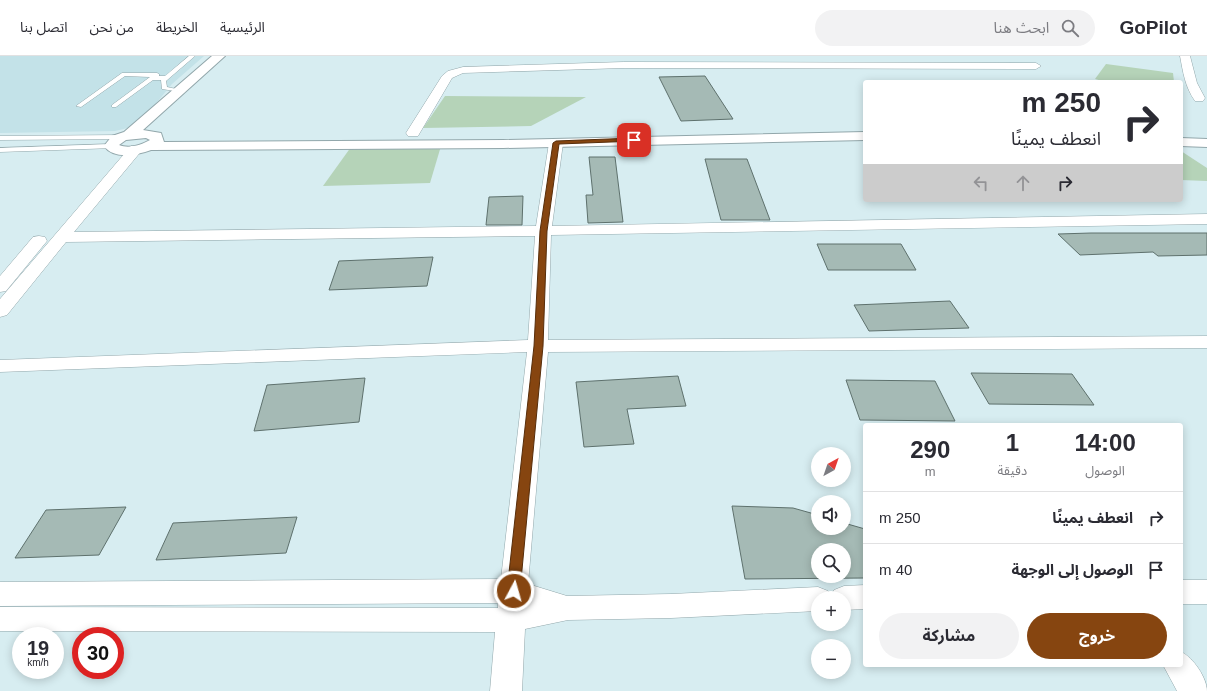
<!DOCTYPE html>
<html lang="ar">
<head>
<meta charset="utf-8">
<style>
  body { margin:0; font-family:Arial,"Noto Sans Arabic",sans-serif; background:#f2f2f3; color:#2b2b33; direction:rtl; height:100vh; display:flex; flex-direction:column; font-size:15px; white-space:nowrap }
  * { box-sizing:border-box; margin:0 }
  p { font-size:13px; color:#7c7c81 }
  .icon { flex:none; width:22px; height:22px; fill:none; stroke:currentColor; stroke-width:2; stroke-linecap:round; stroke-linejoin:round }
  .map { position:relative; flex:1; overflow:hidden; direction:ltr }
  .side { position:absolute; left:863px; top:367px; width:320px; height:244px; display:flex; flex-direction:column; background:#fff; border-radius:4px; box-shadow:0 2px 10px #0003; direction:rtl }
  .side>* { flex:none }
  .hud { position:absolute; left:863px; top:24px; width:320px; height:122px; border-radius:4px; box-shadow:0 2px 10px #0003; direction:rtl; background:#fff; color:#2b2b33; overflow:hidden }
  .needle { width:26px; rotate:40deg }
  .fabs { position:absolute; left:811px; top:391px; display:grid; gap:8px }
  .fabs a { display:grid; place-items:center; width:40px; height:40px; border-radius:50%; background:#fff; box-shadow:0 2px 10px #0003; font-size:20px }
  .speed { position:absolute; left:12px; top:571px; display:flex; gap:8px; font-size:20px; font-weight:700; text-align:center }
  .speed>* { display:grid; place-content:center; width:52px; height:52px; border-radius:50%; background:#fff; box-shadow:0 2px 10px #0003; line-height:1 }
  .speed small { font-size:10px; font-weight:400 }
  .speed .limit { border:6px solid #d22; background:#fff; color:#111 }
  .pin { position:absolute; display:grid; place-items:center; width:34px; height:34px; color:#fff; margin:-17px; border-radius:8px; box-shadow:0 2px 6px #0006 }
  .me { position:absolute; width:44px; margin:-22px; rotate:6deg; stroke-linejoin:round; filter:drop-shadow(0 0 3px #0008) }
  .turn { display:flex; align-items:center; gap:14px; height:84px; padding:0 16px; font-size:18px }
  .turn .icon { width:52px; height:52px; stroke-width:2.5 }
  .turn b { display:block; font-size:28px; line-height:34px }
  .lanes { display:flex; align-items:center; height:38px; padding:0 16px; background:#0003; justify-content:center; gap:20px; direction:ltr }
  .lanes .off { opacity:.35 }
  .eta { display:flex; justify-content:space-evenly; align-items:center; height:68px; text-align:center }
  .eta b { font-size:24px; font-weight:700; line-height:28px }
  .button { display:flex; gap:8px; margin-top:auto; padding:8px 16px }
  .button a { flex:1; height:46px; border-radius:24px; background:#864510; color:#fff; font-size:16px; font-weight:700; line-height:46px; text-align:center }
  .button a+a { background:#f2f2f3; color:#2b2b33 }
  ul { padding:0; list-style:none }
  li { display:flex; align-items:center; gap:12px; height:52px; padding:0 16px; border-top:1px solid #e1e1e2 }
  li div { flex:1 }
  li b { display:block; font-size:15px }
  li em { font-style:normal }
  header { display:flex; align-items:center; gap:24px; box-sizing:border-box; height:56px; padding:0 20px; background:#fff; border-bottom:1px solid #e1e1e2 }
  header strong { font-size:19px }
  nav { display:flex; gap:22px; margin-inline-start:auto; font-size:14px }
  .search { width:280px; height:36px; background:#f2f2f3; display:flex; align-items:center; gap:10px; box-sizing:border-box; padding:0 14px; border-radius:22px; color:#7c7c81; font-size:15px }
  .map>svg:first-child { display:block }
  .built { fill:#c3e2e8 }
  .green { fill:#b5d3b8 }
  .building { fill:#a5bab5; stroke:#5e716d; fill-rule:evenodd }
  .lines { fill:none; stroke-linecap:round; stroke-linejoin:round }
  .lane-casing { stroke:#92a7ab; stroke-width:1 }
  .street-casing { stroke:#92a7ab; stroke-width:1 }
  .secondary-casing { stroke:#92a7ab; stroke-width:2 }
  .lane { fill:#fff; fill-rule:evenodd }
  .street { fill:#fff; fill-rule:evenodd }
  .secondary { fill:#fff; fill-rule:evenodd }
  .route { fill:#864510; stroke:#572d0a }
</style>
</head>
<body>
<header>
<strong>GoPilot</strong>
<div class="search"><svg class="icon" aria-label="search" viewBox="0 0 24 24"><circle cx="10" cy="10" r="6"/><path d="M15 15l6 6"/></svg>ابحث هنا</div>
<nav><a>الرئيسية</a><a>الخريطة</a><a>من نحن</a><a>اتصل بنا</a></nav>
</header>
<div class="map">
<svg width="1207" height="635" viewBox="0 0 1207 635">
  <rect width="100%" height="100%" fill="#d7edf1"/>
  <polygon class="built" points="0,0 204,0 172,28 148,57 132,71 115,75 0,77"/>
  <g class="green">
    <polygon points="1106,8 1173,17 1174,26 1106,26 1095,23"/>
    <polygon points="445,40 586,41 531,70 423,72"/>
    <polygon points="441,90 430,127 323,130 351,91"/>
    <polygon points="1181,95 1207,112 1207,125 1181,124"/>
  </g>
  <g class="building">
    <polygon points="705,20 733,63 681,65 659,21"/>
    <polygon points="589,101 615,101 623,166 588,167 586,139 593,139"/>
    <polygon points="705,103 747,103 770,164 721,164"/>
    <polygon points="523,140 522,169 486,169 489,141"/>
    <polygon points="1091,177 1207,177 1207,199 1158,200 1153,196 1080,199 1058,178"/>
    <polygon points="817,188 901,188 916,214 828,214"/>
    <polygon points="433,201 427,230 329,234 339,205"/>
    <polygon points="950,245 969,272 869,275 854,249"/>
    <polygon points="971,317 1072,318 1094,349 989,348"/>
    <polygon points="678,320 686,350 627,353 634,388 584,391 576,326"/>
    <polygon points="365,322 359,366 254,375 267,329"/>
    <polygon points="846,324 935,325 955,365 860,364"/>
    <path d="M 732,450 L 793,452 L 818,459 L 818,472 L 844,472 L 844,467 L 865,473 L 865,522 L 745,523 ZM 818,494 L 844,494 L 844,520 L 818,520 Z"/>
    <polygon points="126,451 99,499 15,502 46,454"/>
    <polygon points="297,461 286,497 156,504 173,467"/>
  </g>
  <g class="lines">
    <g class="lane-casing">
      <g id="lane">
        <polygon points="189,0 195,0 166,25 167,31 181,34 181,36 162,33 161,24 153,24 116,51 112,51 112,49 150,21 125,20 81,51 76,50 122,17 157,17 159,18 159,20 165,20"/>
        <polygon points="0,80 123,79 126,81 123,83 0,84"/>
        <polygon points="111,88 115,90 114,92 0,96 0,92"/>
      </g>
    </g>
    <g class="street-casing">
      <g id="street">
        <path d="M 1180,0 L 1190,0 L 1197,27 L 1205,42 L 1203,45 L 1195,45 C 1185,31 1183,16 1180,0 Z"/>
        <polygon points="624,6 1036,7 1041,10 1036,13 624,12 463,17 452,22 418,80 408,80 406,77 442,20 448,15 463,11"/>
        <polygon points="556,83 561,84 563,87 552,170 1207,158 1207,168 551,179 548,284 1207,280 1207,292 548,296 528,528 567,540 671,538 818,531 828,535 831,540 834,534 844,530 865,529 865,553 844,554 844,542 818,542 818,555 671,562 568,564 525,573 522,635 490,635 495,576 0,575 0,551 498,552 498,547 0,550 0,526 501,523 527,296 0,316 0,304 528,284 535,180 66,186 7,259 0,261 0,243 131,90 141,90 143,93 74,176 536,170 549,87 551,84"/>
        <polygon points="39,180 45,181 47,185 6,235 0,236 0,220 33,181"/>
        <rect x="1181" y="524" width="26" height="24"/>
        <path d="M 1181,596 C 1193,601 1207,622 1207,635 L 1177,635 L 1163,609 L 1181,609 Z"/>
      </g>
    </g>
    <g class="secondary-casing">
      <g id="secondary">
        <path d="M 212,0 L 225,0 L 143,74 L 161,77 L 164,86 L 503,84 L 865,76 L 865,84 L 503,92 L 151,94 C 137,99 114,104 104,90 L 112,80 L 124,76 ZM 146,82 L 150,84 C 141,89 129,93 119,89 L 126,84 Z"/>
        <polygon points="1181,82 1207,83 1207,91 1181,90"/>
      </g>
    </g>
    <use href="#lane" class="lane"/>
    <use href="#street" class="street"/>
    <use href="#secondary" class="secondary"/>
  </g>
  <polygon class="route" points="634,82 637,85 559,88 547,175 543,290 520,535 518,538 514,540 509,538 507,535 534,290 540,175 553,87 556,85"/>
</svg>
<div class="fabs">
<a><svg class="needle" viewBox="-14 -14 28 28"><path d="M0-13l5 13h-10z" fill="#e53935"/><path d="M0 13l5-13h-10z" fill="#7c7c81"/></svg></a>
<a><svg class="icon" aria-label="sound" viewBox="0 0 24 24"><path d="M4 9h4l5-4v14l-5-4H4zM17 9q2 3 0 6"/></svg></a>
<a><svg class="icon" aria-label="search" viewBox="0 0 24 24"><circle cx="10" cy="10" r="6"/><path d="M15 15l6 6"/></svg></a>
<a>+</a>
<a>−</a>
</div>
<div class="speed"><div>19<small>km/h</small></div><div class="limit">30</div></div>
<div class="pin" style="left:634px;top:84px;background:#d93025"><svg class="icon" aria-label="arrive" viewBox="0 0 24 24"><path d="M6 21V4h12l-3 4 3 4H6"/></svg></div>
<svg class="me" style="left:514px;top:535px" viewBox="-20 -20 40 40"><circle r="17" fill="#864510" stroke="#fff" stroke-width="3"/><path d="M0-11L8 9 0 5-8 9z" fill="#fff"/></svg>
<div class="hud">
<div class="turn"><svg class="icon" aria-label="right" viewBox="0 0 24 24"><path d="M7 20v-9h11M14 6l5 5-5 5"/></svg><div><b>250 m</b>انعطف يمينًا</div></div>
<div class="lanes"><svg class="icon off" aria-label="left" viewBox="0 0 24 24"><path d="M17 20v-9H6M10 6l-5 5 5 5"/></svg><svg class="icon off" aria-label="ahead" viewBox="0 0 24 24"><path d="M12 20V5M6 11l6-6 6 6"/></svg><svg class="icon" aria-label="right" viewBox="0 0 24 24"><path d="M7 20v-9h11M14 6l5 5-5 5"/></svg></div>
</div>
<section class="side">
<div class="eta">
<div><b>14:00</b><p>الوصول</p></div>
<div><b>1</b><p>دقيقة</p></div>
<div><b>290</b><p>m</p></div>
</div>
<ul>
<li><svg class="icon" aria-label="right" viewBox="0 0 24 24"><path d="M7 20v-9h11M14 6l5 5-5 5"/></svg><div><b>انعطف يمينًا</b></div><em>250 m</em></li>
<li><svg class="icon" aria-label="arrive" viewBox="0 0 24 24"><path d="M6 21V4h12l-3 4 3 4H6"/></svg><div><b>الوصول إلى الوجهة</b></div><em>40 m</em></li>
</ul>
<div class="button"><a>خروج</a><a>مشاركة</a></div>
</section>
</div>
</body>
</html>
